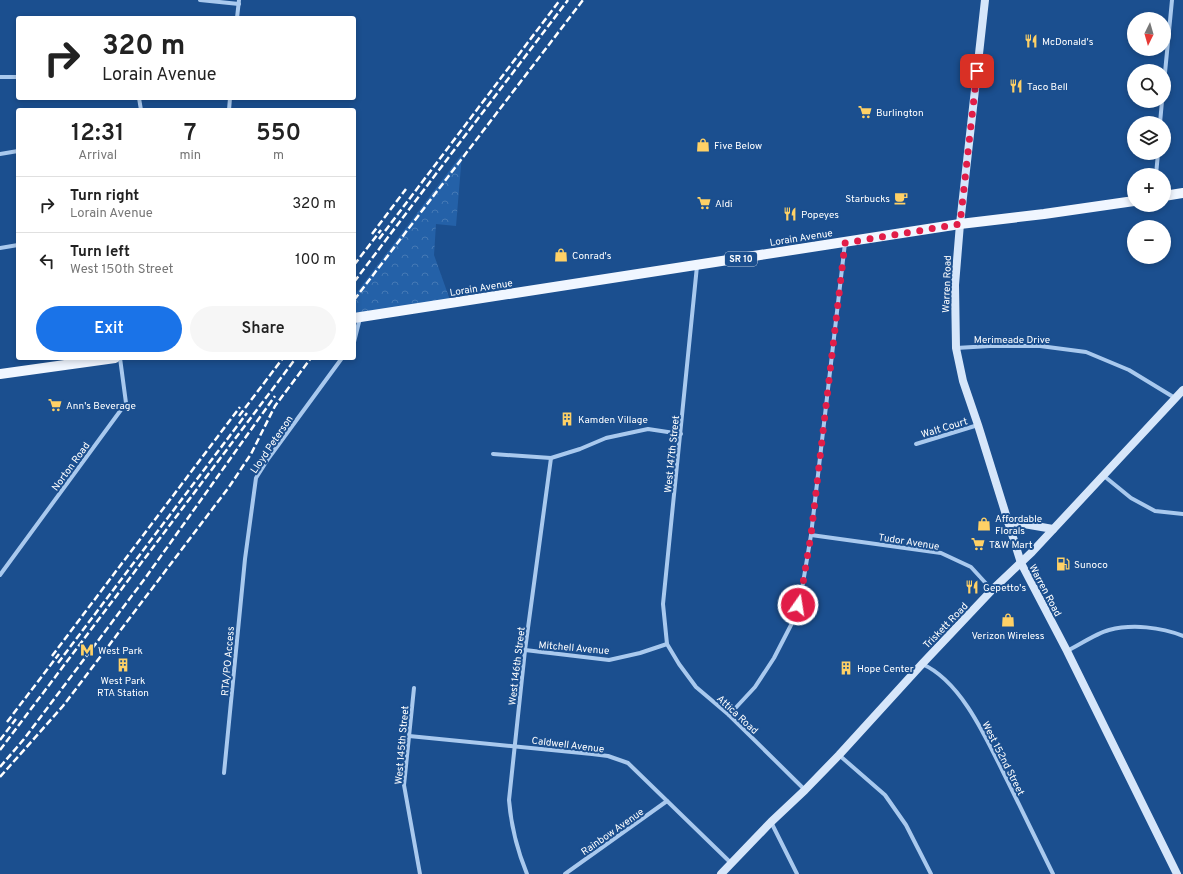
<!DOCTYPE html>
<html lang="en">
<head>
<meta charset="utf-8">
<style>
  body { margin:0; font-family:Overpass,sans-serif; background:#f6f6f6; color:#222; height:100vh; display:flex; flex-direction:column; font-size:15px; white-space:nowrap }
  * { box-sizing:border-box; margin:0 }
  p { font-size:13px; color:#767676 }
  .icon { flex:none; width:22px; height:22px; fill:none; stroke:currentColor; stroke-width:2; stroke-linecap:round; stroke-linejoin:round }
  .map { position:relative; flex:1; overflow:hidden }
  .drawer { position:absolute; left:16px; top:108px; width:340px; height:252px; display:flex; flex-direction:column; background:#fff; border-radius:4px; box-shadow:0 2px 6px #0003 }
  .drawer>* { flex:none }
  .banner { position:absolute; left:16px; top:16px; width:340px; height:84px; border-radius:4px; box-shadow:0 2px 6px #0003; background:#fff; color:#222; overflow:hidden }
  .needle { width:26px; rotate:185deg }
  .fabs { position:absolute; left:1127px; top:12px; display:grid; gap:8px }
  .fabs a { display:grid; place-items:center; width:44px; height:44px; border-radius:50%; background:#fff; box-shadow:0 2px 6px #0003; font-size:20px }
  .pin { position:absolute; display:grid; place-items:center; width:34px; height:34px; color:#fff; margin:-17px; border-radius:8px; box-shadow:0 2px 6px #0006 }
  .me { position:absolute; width:44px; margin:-22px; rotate:13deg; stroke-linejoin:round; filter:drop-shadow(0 0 3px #0008) }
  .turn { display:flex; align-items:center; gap:14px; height:84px; padding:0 20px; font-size:18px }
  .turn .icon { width:52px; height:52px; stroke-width:2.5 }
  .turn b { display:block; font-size:28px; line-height:34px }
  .eta { display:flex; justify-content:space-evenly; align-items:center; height:68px; text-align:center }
  .eta b { font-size:24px; font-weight:600; line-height:28px }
  .primary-button { display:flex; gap:8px; margin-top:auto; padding:8px 20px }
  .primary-button a { flex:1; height:46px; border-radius:24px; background:#1a73e8; color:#fff; font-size:16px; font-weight:600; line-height:46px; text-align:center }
  .primary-button a+a { background:#f6f6f6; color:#222 }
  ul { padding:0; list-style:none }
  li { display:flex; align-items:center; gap:12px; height:56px; padding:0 20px; border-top:1px solid #e0e0e0 }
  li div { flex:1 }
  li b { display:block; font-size:15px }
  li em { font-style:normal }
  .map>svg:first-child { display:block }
  .forest { fill:url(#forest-crowns) }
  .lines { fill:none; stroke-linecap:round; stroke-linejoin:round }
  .minor { stroke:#a9c9ee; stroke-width:4 }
  .secondary { stroke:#d6e6fa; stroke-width:8 }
  .primary { stroke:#f0f6ff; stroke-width:10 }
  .rail { stroke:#fff; stroke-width:2.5; stroke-dasharray:7 3; stroke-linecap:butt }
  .route { stroke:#e11d48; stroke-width:7; stroke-dasharray:0 12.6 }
  .labels { text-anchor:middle; stroke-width:4; stroke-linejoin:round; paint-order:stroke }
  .shield { fill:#1b4f8f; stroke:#bbcadd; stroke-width:1 }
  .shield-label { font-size:9px; font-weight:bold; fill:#fff }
  .poi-label { font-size:10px; fill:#fff; stroke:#1b4f8f; text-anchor:start }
  .street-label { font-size:10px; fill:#fff; stroke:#1b4f8f }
</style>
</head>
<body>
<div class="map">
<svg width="1183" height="874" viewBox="0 0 1183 874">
  <defs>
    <pattern id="forest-crowns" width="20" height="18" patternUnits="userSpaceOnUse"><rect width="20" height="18" fill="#2461a8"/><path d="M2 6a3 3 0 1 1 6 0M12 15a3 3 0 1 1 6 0" fill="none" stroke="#4579b5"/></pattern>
  </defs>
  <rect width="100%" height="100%" fill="#1b4f8f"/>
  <polygon class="forest" points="462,154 456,226 436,224 434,255 450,300 354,313 354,296"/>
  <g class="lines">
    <g class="minor">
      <polyline points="200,0 239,4"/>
      <polyline points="237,18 239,0"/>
      <polyline points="0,77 18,77"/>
      <polyline points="1164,83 1172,0"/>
      <polyline points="139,98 141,110"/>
      <polyline points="229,110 230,98"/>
      <polyline points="1160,123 1162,101"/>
      <polyline points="0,154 18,151"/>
      <polyline points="1156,175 1158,153"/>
      <polyline points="0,248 18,245"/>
      <polyline points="697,266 663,604 667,644 679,664 696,687 729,715 805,790"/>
      <polyline points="354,342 360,318"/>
      <polyline points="956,348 990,346 1040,346 1086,352 1129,370 1175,398"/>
      <polyline points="916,444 978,425"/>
      <polyline points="493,454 551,458 580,449 606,438 648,429 681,434"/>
      <polyline points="1104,476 1131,498 1155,511 1183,514"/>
      <polyline points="811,535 941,553 971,567 992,590"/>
      <polyline points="0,575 126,403 120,358"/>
      <polyline points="525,650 609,660 640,653 667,644"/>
      <path d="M 1067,651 C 1079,645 1097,633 1109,630 C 1132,624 1161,627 1183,636"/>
      <path d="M 922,664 C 964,682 990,747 1010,786 C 1024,815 1039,845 1053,874"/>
      <polyline points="414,688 404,785 420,874"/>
      <polyline points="729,715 755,687 774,658 791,625 801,595 811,535 845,243"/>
      <polyline points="409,736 592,754 608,756 628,763 731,863"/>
      <polyline points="839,755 885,795 906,825 931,874"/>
      <polyline points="224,773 245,559 256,478 268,459 342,358"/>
      <polyline points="771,822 797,874"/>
      <path d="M 527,874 C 517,850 511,825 509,800 L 525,650 L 551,458"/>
      <polyline points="565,874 667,801"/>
    </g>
    <g class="secondary">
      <polyline points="985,0 960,224 955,285 956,348 963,381 978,425 1021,563 1067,651 1177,874"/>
      <polyline points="1007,521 1053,529"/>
      <polyline points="721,874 771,822 805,790 839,755 922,664 992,590 1032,552 1183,390"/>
    </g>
    <g class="primary">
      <polyline points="1164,196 1183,193"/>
      <polyline points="354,318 960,224 1044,214 1134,201"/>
      <polyline points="0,374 115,358"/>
    </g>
    <g class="rail">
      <polyline points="372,234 406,189"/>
      <polyline points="379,239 560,0"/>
      <polyline points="354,265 381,230"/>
      <polyline points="354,282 568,0"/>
      <polyline points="354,300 583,0"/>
      <polyline points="239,416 283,358"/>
      <polyline points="52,656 240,407"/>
      <polyline points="58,663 247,413"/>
      <polyline points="7,722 59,654"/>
      <polyline points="0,740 16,719"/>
      <polyline points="0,750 296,358"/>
      <polyline points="0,767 24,739 146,577 275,396"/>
      <polyline points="0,777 63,706 229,487 251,454 275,406 311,358"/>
    </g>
  </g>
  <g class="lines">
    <polyline class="route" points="798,605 801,595 811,535 845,243 960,224 977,71"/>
  </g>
  <defs>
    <g id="restaurant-bare" transform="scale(1.08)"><path d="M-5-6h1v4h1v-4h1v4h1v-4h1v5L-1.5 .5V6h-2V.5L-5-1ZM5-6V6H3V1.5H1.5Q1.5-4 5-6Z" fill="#ffd166" stroke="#1b4f8f" stroke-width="2.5" paint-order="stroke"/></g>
    <g id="supermarket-bare" transform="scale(1.08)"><path d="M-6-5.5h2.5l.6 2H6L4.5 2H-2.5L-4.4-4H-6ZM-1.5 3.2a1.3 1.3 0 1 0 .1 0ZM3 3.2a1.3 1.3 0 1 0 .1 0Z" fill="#ffd166" stroke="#1b4f8f" stroke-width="2.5" paint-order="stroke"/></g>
    <g id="shop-bare" transform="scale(1.08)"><path d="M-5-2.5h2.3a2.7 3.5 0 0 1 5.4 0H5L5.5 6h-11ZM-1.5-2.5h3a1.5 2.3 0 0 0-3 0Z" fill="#ffd166" stroke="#1b4f8f" stroke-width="2.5" paint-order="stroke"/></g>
    <g id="cafe-bare" transform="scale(1.08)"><path d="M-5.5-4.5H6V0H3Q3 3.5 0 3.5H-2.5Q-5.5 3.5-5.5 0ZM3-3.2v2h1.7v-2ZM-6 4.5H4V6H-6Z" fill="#ffd166" stroke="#1b4f8f" stroke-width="2.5" paint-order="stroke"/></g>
    <g id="building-bare" transform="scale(1.08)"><path d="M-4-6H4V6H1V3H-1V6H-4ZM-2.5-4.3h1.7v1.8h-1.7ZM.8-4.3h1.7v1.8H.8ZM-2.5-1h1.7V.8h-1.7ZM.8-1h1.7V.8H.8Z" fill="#ffd166" stroke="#1b4f8f" stroke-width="2.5" paint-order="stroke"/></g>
    <g id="fuel-bare" transform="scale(1.08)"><path d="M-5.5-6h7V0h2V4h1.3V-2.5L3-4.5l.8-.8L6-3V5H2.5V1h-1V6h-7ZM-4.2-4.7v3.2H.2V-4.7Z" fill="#ffd166" stroke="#1b4f8f" stroke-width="2.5" paint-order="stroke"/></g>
    <g id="metro-bare" transform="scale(1.08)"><path d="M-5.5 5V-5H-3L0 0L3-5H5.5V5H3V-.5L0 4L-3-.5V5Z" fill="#ffd166" stroke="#1b4f8f" stroke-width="2.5" paint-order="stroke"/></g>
  </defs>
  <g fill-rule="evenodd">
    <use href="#restaurant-bare" x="1031" y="41"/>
    <use href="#restaurant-bare" x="1016" y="86"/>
    <use href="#supermarket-bare" x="865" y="112"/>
    <use href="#shop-bare" x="703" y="145"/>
    <use href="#cafe-bare" x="901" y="198"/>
    <use href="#supermarket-bare" x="704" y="203"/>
    <use href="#restaurant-bare" x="790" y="214"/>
    <use href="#shop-bare" x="561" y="255"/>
    <use href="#supermarket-bare" x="55" y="405"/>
    <use href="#building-bare" x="567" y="419"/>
    <use href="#shop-bare" x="984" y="524"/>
    <use href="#supermarket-bare" x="978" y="544"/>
    <use href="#fuel-bare" x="1063" y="564"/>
    <use href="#restaurant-bare" x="972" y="587"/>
    <use href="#shop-bare" x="1008" y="620"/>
    <use href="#metro-bare" x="87" y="650"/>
    <use href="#building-bare" x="123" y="665"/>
    <use href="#building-bare" x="846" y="668"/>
  </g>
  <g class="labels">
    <rect class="shield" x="725" y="252" width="32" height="14" rx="3"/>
    <g class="shield-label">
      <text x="741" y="262">SR 10</text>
    </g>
    <g class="poi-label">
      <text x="1042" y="45">McDonald's</text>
      <text x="1027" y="90">Taco Bell</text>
      <text x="876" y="116">Burlington</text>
      <text x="714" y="149">Five Below</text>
      <text x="890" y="202" text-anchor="end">Starbucks</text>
      <text x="715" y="207">Aldi</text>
      <text x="801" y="218">Popeyes</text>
      <text x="572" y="259">Conrad's</text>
      <text x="66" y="409">Ann's Beverage</text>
      <text x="578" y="423">Kamden Village</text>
      <text x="995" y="522">Affordable<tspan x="995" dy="12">Florals</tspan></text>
      <text x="989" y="548">T&amp;W Mart</text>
      <text x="1074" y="568">Sunoco</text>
      <text x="983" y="591">Gepetto's</text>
      <text x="1008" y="639" text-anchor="middle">Verizon Wireless</text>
      <text x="98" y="654">West Park</text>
      <text x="857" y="672">Hope Center</text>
      <text x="123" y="684" text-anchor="middle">West Park<tspan x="123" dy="12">RTA Station</tspan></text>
    </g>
    <g class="street-label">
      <text transform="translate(801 237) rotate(-9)" y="4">Lorain Avenue</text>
      <text transform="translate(946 284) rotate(-88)" y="4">Warren Road</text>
      <text transform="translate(481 287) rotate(-9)" y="4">Lorain Avenue</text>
      <text x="1012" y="343">Merimeade Drive</text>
      <text transform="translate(944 427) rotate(-17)" y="4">Walt Court</text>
      <text transform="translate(271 444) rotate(-56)" y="4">Lloyd Peterson</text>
      <text transform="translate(671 454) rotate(-84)" y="4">West 147th Street</text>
      <text transform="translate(70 466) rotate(-54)" y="4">Norton Road</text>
      <text transform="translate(909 541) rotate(9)" y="4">Tudor Avenue</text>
      <text transform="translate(1046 590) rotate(62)" y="4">Warren Road</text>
      <text transform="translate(945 625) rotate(-46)" y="4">Triskett Road</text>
      <text transform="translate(574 647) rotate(5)" y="4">Mitchell Avenue</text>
      <text transform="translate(227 661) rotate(-85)" y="4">RTA/PO Access</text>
      <text transform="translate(516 666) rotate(-83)" y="4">West 146th Street</text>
      <text transform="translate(738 714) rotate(43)" y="4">Attica Road</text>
      <text transform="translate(568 744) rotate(7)" y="4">Caldwell Avenue</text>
      <text transform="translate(401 745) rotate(-85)" y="4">West 145th Street</text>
      <text transform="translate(1004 758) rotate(63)" y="4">West 152nd Street</text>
      <text transform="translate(612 831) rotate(-35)" y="4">Rainbow Avenue</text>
    </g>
  </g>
</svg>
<div class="fabs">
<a><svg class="needle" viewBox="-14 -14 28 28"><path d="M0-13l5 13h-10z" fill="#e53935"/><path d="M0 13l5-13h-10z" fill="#767676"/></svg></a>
<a><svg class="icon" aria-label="search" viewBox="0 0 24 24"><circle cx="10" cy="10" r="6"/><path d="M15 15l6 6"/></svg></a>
<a><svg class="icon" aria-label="layers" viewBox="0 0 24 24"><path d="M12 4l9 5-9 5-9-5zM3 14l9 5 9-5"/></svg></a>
<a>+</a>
<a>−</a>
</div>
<div class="pin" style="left:977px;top:71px;background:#d93025"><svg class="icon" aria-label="arrive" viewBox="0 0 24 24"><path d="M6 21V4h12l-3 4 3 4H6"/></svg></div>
<svg class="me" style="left:798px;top:605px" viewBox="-20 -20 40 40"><circle r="17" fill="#e11d48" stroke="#fff" stroke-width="3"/><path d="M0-11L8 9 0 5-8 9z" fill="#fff"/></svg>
<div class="banner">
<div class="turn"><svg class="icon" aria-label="right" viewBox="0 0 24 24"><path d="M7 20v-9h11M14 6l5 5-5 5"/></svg><div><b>320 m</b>Lorain Avenue</div></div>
</div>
<section class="drawer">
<div class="eta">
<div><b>12:31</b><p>Arrival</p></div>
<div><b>7</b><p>min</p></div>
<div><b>550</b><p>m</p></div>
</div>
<ul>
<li><svg class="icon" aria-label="right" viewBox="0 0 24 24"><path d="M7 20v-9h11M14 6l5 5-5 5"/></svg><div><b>Turn right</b><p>Lorain Avenue</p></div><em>320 m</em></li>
<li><svg class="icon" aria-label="left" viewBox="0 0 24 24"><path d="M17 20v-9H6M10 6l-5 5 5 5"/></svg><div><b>Turn left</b><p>West 150th Street</p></div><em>100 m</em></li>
</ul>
<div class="primary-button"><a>Exit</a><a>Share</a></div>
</section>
</div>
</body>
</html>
